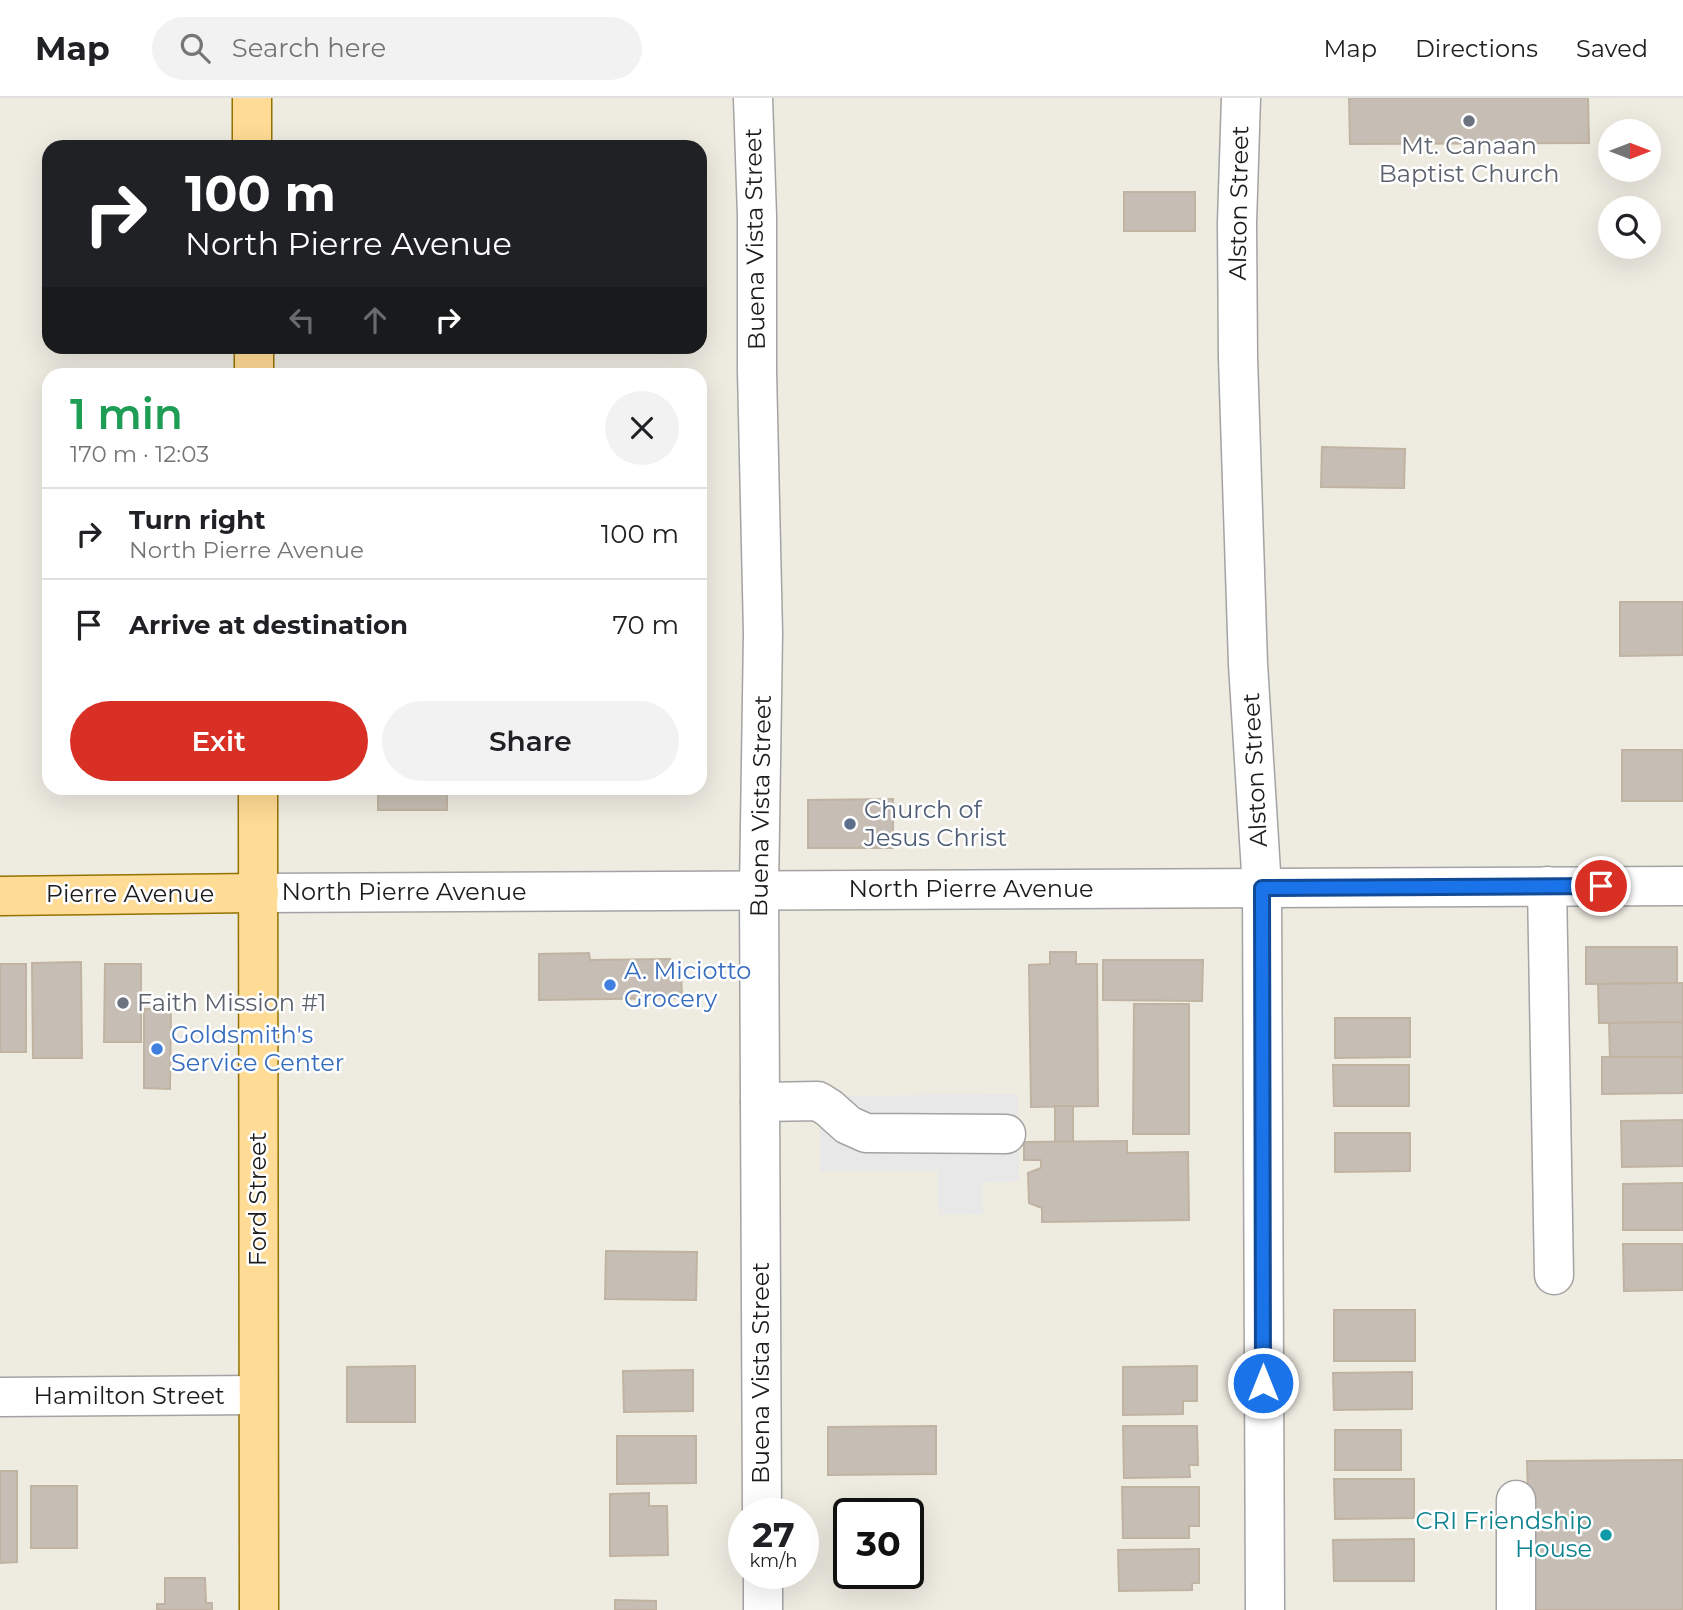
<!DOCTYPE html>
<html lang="en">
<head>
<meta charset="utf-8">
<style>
  body { margin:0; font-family:Montserrat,sans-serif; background:#f2f2f2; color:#202124; height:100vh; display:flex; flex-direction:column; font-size:26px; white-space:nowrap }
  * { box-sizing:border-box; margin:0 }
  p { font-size:23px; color:#757577 }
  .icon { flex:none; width:38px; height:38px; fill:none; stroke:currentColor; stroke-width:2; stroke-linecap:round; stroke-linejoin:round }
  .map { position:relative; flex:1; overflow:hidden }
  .sheet { position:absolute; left:42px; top:270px; width:665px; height:427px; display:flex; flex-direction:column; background:#fff; border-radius:21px; box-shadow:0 7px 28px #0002 }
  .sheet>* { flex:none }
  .hud { position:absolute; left:42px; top:42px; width:665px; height:214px; border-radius:21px; box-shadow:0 7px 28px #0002; background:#202124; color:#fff; overflow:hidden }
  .needle { width:46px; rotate:90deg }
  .fabs { position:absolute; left:1598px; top:21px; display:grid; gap:14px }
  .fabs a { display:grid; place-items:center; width:63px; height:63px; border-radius:50%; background:#fff; box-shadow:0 7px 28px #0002; font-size:35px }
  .speed { position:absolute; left:728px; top:1400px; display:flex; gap:14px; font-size:35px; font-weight:700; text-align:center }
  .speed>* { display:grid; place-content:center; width:91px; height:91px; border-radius:50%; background:#fff; box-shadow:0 7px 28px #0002; line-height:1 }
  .speed small { font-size:18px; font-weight:400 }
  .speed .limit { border:4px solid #111; border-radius:10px; background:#fff; color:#111 }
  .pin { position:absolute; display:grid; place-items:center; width:60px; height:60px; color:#fff; margin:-30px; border:4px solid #fff; border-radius:50%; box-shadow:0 2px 7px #0007 }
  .me { position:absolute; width:77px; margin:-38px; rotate:0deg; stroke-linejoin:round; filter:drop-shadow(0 0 5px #0008) }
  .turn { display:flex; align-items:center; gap:24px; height:147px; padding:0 28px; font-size:32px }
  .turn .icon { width:91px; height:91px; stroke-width:2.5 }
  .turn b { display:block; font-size:49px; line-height:60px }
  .lanes { display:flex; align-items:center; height:66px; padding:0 28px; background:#0003; justify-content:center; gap:35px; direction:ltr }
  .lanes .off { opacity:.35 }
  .round { display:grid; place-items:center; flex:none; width:74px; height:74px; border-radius:37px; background:#f2f2f2 }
  .summary { display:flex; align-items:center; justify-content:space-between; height:119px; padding:0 28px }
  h1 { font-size:42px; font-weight:600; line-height:52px; color:#1e9e55 }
  .action { display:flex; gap:14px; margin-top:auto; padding:14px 28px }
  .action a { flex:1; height:80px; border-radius:42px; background:#d93025; color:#fff; font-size:28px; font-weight:600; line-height:80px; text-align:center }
  .action a+a { background:#f2f2f2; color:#202124 }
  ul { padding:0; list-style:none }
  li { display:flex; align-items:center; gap:21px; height:91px; padding:0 28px; border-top:2px solid #e0e0e0 }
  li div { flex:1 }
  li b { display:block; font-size:26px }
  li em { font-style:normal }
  header { display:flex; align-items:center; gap:42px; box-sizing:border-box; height:98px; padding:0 35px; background:#fff; border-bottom:2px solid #e0e0e0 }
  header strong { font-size:33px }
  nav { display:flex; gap:38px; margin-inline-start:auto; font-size:24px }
  .search { width:490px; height:63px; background:#f2f2f2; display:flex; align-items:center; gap:18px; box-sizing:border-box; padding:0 24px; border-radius:38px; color:#757577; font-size:26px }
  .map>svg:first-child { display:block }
  .parking { fill:#e8e8e8 }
  .building { fill:#c6beb4; stroke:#c1b3a2; stroke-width:2 }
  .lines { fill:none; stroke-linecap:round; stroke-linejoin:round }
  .minor-casing { stroke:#a3a3a3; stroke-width:41 }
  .major-casing { stroke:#947300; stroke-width:41 }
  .minor { stroke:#fff; stroke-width:38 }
  .major { stroke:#ffdc95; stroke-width:38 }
  .route-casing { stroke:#114b97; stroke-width:18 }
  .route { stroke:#1a73e8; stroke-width:12 }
  .worship-dot { fill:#6b7280; stroke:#fff; stroke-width:2.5 }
  .service-dot { fill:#5c6f8a; stroke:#fff; stroke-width:2.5 }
  .shop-dot { fill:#3f7fe0; stroke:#fff; stroke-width:2.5 }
  .culture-dot { fill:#0f9aa8; stroke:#fff; stroke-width:2.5 }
  .labels { text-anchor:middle; stroke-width:5; stroke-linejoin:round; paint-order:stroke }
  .worship-label { font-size:24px; fill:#5b616d; stroke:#fff }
  .street-label { font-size:24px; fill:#1c1c1c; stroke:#fff }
  .service-label { font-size:24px; fill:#4e5e75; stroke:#fff; text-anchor:start }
  .shop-label { font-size:24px; fill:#366cbe; stroke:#fff; text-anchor:start }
  .culture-label { font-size:24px; fill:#0d838f; stroke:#fff; text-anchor:end }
</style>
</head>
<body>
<header>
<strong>Map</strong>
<div class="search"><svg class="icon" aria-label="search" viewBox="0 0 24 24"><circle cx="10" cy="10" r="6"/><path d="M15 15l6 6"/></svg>Search here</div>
<nav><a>Map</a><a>Directions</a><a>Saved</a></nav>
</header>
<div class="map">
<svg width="1683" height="1512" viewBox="0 0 1683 1512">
  <rect width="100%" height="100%" fill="#eeebe1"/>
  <polygon class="parking" points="1018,996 1019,1083 983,1084 983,1116 939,1117 938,1073 820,1073 820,998"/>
  <g class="building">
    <polygon points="1349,0 1588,0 1589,45 1350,46"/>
    <rect x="1124" y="94" width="71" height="39"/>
    <polygon points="390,272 390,276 323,276 323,273"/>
    <polygon points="1322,349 1405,351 1404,390 1321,389"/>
    <polygon points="1620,504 1683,504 1683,557 1620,558"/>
    <rect x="1622" y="652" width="61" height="51"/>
    <rect x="378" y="690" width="69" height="22"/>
    <polygon points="893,701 893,750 808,750 808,702"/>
    <polygon points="1586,849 1677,849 1677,885 1586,886"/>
    <polygon points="1050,854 1076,854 1076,866 1097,866 1098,1008 1031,1009 1029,867 1050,866"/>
    <polygon points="589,855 590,862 670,861 681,873 682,900 539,902 539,856"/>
    <polygon points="1103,862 1203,862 1202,903 1103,902"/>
    <polygon points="81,864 82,960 33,960 32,865"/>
    <rect x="0" y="866" width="26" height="88"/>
    <polygon points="105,866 141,866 141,944 104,944"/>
    <polygon points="1677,885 1683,885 1683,924 1599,925 1598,886"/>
    <polygon points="1134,906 1189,906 1189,1036 1133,1036"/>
    <polygon points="144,911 171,911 170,991 144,990"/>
    <polygon points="1335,920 1410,920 1410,959 1335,960"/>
    <polygon points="1683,924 1683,959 1610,959 1609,925"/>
    <polygon points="1602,959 1683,959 1683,995 1602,996"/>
    <polygon points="1333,967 1409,967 1409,1008 1334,1008"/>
    <rect x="1055" y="1008" width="18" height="36"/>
    <polygon points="1683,1022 1683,1068 1622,1069 1621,1023"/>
    <polygon points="1335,1035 1410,1035 1410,1073 1335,1074"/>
    <polygon points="1127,1043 1127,1055 1188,1054 1189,1122 1042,1124 1042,1110 1029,1105 1028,1075 1041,1070 1041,1062 1024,1062 1024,1044"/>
    <polygon points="1683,1085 1683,1132 1623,1132 1623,1086"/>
    <polygon points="1623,1146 1683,1146 1683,1192 1624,1193"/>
    <polygon points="606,1153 697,1154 696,1202 605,1201"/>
    <rect x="1334" y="1212" width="81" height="51"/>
    <polygon points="415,1268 415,1324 347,1324 347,1269"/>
    <polygon points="1197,1268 1197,1303 1183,1303 1183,1316 1123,1317 1123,1269"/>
    <polygon points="693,1272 693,1313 624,1314 623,1273"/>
    <polygon points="1412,1274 1412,1311 1334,1312 1333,1275"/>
    <polygon points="936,1328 936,1376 828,1377 828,1329"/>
    <polygon points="1123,1328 1197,1328 1198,1367 1189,1367 1190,1379 1124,1380"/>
    <rect x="1335" y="1332" width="66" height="40"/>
    <polygon points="617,1338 696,1338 696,1385 617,1386"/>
    <polygon points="1683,1362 1683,1512 1531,1512 1527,1363"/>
    <polygon points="0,1373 17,1373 17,1464 0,1465"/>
    <polygon points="1334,1381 1414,1381 1414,1420 1335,1421"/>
    <rect x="31" y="1388" width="46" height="62"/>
    <polygon points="1122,1389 1199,1389 1199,1428 1189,1428 1189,1440 1123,1440"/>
    <polygon points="649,1395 649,1408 667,1408 668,1457 610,1458 610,1396"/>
    <polygon points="1414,1441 1414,1483 1334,1483 1333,1442"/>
    <polygon points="1199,1451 1199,1485 1192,1485 1192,1492 1119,1493 1118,1452"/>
    <polygon points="165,1480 205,1480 206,1505 212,1505 212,1512 157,1512 157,1506 165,1506"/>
    <polygon points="615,1502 656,1503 656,1512 615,1512"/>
  </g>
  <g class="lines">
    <g class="minor-casing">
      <g id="minor">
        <polyline points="753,0 757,118 757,273 763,535 759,792 762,1416"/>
        <polyline points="1241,0 1237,125 1238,260 1248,566 1262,790 1265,1512"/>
        <polyline points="1547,788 1554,1177"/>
        <polyline points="259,795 1683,788"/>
        <polyline points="760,1004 818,1003 829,1010 848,1027 866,1035 1006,1036"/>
        <polyline points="0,1299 258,1297"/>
        <polyline points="1516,1402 1516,1512"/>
        <polyline points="763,1475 763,1512"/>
      </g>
    </g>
    <g class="major-casing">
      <g id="major">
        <polyline points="252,0 252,49"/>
        <polyline points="254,248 254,276"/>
        <polyline points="258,690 259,1512"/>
        <polyline points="0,798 259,795"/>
      </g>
    </g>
    <use href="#minor" class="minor"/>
    <use href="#major" class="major"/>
  </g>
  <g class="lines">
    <g class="route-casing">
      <polyline id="route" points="1263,1285 1262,790 1601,788"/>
    </g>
    <use href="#route" class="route"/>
  </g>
  <g class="worship-dot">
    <circle cx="1469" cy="23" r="7"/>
    <circle cx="123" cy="905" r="7"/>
  </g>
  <circle class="service-dot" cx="850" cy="726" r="7"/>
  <g class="shop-dot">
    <circle cx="610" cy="887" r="7"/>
    <circle cx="157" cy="951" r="7"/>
  </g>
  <circle class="culture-dot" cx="1606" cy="1437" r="7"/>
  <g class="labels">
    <g class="worship-label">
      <text x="1469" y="56">Mt. Canaan<tspan x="1469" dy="28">Baptist Church</tspan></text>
      <text x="137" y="913" text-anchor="start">Faith Mission #1</text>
    </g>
    <g class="street-label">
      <text transform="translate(1239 105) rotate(-89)" y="8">Alston Street</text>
      <text transform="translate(755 141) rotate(-91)" y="8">Buena Vista Street</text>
      <text transform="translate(1255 672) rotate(-93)" y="8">Alston Street</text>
      <text transform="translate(761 708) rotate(-89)" y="8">Buena Vista Street</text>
      <text x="971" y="799">North Pierre Avenue</text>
      <text x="404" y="802">North Pierre Avenue</text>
      <text x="130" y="804">Pierre Avenue</text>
      <text transform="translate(258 1101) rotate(-90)" y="8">Ford Street</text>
      <text transform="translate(761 1275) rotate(-90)" y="8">Buena Vista Street</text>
      <text x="129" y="1306">Hamilton Street</text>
    </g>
    <g class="service-label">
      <text x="864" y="720">Church of<tspan x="864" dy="28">Jesus Christ</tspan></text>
    </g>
    <g class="shop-label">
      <text x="624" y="881">A. Miciotto<tspan x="624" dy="28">Grocery</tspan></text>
      <text x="171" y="945">Goldsmith's<tspan x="171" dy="28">Service Center</tspan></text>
    </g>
    <g class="culture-label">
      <text x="1592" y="1431">CRI Friendship<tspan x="1592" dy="28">House</tspan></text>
    </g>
  </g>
</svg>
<div class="fabs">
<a><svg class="needle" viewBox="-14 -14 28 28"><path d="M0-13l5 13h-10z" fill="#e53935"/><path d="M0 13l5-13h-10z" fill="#757577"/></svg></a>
<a><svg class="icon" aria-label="search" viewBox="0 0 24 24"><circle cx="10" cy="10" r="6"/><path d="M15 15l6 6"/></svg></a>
</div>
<div class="speed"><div>27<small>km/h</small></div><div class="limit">30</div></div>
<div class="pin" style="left:1601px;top:788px;background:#d93025"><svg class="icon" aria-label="arrive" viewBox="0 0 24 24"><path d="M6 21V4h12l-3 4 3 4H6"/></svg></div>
<svg class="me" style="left:1263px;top:1285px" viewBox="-20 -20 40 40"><circle r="17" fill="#1a73e8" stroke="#fff" stroke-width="3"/><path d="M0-11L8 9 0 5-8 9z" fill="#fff"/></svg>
<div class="hud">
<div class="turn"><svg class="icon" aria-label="right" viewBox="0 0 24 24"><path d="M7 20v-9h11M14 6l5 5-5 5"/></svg><div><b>100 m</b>North Pierre Avenue</div></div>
<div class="lanes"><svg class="icon off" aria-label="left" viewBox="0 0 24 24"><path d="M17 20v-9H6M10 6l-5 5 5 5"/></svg><svg class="icon off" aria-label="ahead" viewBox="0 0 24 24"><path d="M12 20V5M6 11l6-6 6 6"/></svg><svg class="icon" aria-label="right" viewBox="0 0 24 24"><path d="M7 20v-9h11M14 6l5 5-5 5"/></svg></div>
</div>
<section class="sheet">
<div class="summary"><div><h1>1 min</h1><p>170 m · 12:03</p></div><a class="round"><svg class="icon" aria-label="close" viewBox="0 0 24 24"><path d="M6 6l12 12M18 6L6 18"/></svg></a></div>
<ul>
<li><svg class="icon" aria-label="right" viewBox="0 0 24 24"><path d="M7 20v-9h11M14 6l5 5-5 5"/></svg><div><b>Turn right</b><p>North Pierre Avenue</p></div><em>100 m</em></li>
<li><svg class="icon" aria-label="arrive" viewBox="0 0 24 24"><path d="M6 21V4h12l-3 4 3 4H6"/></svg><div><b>Arrive at destination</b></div><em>70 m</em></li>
</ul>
<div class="action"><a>Exit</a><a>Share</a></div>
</section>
</div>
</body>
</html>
